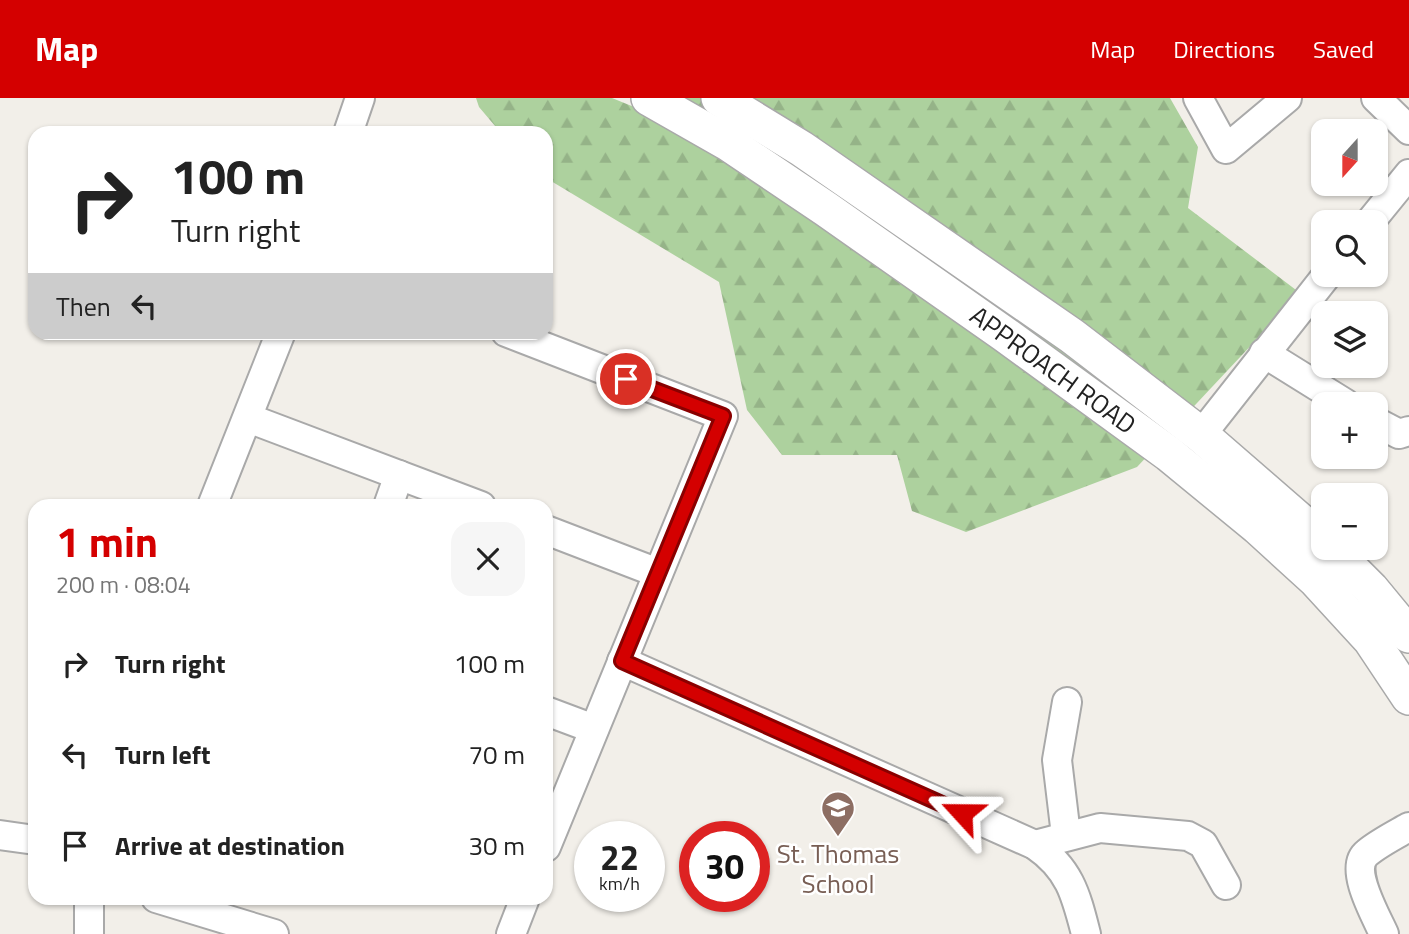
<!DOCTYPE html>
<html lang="en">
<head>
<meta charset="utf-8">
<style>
  body { margin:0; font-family:"Titillium Web",sans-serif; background:#f6f6f6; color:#222; height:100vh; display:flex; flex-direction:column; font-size:26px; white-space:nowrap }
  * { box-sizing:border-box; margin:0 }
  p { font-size:23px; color:#767676 }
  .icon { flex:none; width:38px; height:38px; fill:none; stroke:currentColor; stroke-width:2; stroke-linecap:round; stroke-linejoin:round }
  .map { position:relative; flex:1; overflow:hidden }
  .panel { position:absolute; left:28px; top:401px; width:525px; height:406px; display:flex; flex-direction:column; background:#fff; border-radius:21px; box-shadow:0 2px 5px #0004 }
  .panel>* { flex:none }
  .banner { position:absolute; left:28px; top:28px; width:525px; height:214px; border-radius:21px; box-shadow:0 2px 5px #0004; background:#fff; color:#222; overflow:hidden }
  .needle { width:46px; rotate:201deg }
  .tools { position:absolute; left:1311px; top:21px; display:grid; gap:14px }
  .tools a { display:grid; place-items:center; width:77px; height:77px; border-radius:14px; background:#fff; box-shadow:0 2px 5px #0004; font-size:35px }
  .speed { position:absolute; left:574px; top:723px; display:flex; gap:14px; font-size:35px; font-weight:700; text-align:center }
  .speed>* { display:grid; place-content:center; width:91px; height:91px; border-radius:50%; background:#fff; box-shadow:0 2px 5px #0004; line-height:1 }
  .speed small { font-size:18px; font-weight:400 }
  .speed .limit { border:10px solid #d22; background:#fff; color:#111 }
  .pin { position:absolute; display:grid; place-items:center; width:60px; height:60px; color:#fff; margin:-30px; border:4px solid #fff; border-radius:50%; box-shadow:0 2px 7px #0007 }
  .me { position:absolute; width:77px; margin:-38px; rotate:294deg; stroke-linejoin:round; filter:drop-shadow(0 0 5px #0008) }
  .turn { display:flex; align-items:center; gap:24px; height:147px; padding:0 28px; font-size:32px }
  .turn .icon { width:91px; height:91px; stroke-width:2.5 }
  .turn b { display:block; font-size:49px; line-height:60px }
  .then { display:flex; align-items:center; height:66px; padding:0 28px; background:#0003; gap:14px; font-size:26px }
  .round { display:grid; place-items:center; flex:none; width:74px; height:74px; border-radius:21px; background:#f6f6f6 }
  .overview { display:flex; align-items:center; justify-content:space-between; height:119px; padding:0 28px }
  h1 { font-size:42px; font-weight:700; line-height:52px; color:#d40000 }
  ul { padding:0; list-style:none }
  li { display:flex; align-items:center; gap:21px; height:91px; padding:0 28px }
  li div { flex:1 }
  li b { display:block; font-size:26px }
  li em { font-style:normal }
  header { display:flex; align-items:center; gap:42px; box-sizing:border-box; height:98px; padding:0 35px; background:#d40000; color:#fff }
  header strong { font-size:33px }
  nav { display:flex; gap:38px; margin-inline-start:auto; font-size:24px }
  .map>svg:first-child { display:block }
  .forest { fill:url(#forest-firs) }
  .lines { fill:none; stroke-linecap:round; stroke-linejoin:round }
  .minor-casing { stroke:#a9a9a9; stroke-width:32 }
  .tertiary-casing { stroke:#a9a9a9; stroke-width:38 }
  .minor { stroke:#fff; stroke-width:28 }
  .tertiary { stroke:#fff; stroke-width:35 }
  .route-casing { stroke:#8a0000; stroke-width:18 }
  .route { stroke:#d40000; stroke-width:12 }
  .labels { text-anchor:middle; stroke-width:5; stroke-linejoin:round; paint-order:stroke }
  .street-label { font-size:26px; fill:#222; stroke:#fff }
  .education-label { font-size:26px; fill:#785e54; stroke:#fff }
</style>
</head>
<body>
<header>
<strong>Map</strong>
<nav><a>Map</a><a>Directions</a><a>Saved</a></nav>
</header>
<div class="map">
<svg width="1409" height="836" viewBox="0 0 1409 836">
  <defs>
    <pattern id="forest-firs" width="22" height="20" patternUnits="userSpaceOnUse" patternTransform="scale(1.75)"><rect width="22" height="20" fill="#add19e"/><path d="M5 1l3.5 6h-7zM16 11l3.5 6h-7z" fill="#95b388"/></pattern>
  </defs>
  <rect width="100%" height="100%" fill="#f2efe9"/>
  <polygon class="forest" points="476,0 612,0 661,20 683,0 1170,0 1198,49 1188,110 1300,195 1137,369 966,434 912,413 897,357 782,357 747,312 719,184 546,80 546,35 501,35 479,9"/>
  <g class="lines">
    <g class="minor-casing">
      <g id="minor">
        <polyline points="1198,0 1226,51 1287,0"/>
        <polyline points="1376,0 1409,32"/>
        <polyline points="348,35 360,0"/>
        <polyline points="1370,124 1409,76"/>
        <polyline points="506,234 723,318 546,749"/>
        <polyline points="1264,255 1346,306"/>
        <polyline points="248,320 481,408"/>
        <polyline points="1376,324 1399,336 1409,333"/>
        <polyline points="1201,337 1327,177"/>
        <polyline points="212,408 281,234"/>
        <polyline points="388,408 399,377"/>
        <polyline points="546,432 658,475"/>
        <path d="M 622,563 L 1035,747 C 1070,771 1076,797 1086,836"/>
        <polyline points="546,613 594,631"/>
        <polyline points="0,737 35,742"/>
        <polyline points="1066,737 1057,662 1067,604"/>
        <polyline points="1035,747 1100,730 1188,738 1203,746 1226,787"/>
        <polyline points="89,800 89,836"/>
        <polyline points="156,800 274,836"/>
        <polyline points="511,836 525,800"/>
        <path d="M 1384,836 C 1376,818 1348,770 1367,755 C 1379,745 1395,737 1409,729"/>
      </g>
    </g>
    <g class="tertiary-casing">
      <g id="tertiary">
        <polyline points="649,0 728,45 826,111 1004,236 1169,356 1258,429 1315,481 1371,542 1409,599"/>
        <polyline points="719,0 802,51 1072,238 1201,337 1323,443"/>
        <polyline points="1330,450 1371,491 1409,537"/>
      </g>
    </g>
    <use href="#minor" class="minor"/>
    <use href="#tertiary" class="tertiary"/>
  </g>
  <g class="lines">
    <g class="route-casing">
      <polyline id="route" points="626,281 723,318 622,563 962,715"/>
    </g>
    <use href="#route" class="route"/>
  </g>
  <defs>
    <g id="school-pin" transform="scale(1.75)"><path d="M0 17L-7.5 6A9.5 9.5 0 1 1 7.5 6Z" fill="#8d6e63" stroke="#fff"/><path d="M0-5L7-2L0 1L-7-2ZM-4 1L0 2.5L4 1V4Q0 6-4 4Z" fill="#fff"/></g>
  </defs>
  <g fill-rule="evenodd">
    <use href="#school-pin" x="838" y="710"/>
  </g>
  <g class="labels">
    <g class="street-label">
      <text transform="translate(1053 272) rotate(36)" y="9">APPROACH ROAD</text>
    </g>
    <g class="education-label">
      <text x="838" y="765">St. Thomas<tspan x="838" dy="30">School</tspan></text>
    </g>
  </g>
</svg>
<div class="tools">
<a><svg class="needle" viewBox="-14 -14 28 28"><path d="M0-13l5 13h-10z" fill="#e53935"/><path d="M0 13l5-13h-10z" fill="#767676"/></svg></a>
<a><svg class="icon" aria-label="search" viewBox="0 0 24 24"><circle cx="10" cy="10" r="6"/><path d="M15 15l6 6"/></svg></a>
<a><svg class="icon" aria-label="layers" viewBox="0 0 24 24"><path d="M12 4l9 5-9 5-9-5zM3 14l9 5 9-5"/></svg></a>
<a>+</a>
<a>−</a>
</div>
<div class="speed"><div>22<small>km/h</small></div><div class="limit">30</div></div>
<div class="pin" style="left:626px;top:281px;background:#d93025"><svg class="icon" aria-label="arrive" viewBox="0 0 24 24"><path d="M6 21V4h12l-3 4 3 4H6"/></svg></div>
<svg class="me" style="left:962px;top:715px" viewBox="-20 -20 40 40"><path d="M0-17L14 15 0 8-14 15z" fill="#d40000" stroke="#fff" stroke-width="4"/></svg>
<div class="banner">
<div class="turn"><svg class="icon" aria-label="right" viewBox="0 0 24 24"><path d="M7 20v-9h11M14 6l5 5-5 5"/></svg><div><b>100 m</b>Turn right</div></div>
<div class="then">Then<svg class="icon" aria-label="left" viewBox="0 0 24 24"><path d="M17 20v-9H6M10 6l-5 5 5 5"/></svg></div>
</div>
<section class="panel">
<div class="overview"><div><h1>1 min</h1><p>200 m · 08:04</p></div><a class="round"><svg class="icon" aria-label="close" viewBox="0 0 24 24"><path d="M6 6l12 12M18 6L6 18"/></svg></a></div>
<ul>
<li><svg class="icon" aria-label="right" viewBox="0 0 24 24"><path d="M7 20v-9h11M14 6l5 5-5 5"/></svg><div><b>Turn right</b></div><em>100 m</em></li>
<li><svg class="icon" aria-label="left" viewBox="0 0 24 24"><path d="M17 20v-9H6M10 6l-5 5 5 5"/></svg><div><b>Turn left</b></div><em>70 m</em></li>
<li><svg class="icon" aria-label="arrive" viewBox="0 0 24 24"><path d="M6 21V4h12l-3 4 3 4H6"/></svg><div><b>Arrive at destination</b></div><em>30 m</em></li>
</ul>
</section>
</div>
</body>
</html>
